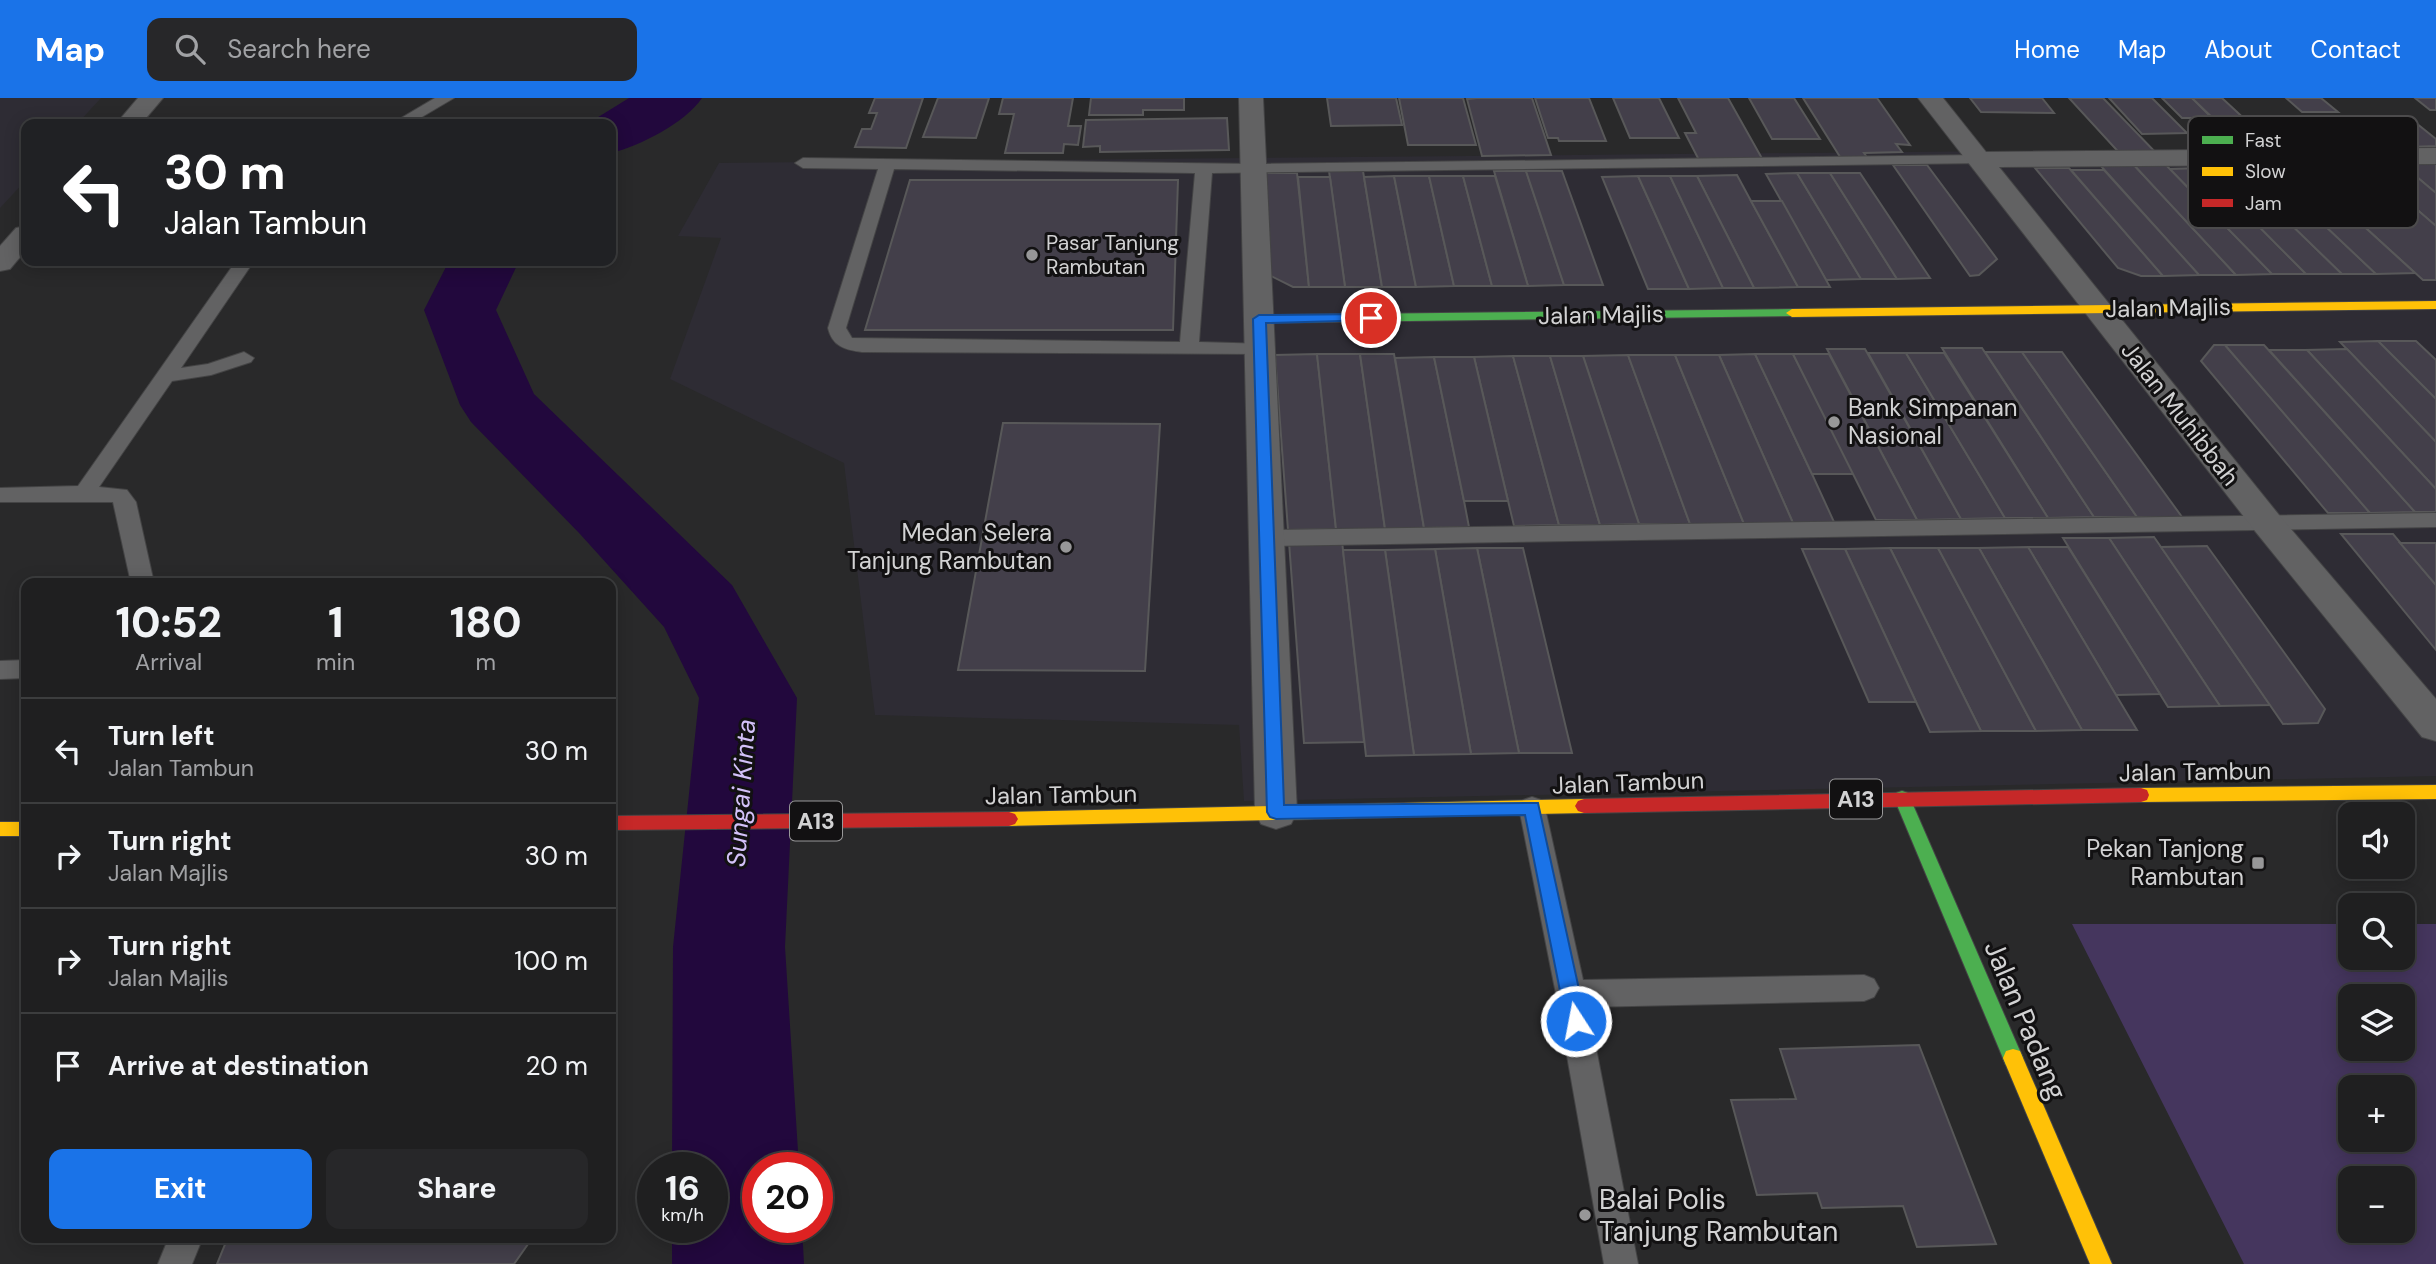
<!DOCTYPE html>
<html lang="en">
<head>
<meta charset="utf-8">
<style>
  body { margin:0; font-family:"DM Sans",sans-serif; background:#272729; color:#f1f3f6; height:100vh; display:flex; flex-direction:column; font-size:26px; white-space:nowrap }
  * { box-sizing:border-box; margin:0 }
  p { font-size:23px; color:#a1a2a5 }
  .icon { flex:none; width:38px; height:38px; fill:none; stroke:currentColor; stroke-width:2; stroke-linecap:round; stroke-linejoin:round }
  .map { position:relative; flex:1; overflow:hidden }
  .details { position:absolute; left:21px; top:480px; width:595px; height:665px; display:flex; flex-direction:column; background:#1f1f20; border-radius:14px; box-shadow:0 4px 18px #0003,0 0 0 2px #3c3d3e }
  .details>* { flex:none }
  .hud { position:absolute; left:21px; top:21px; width:595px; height:147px; border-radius:14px; box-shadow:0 4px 18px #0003,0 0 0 2px #3c3d3e; background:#202124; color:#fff; overflow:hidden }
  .tools { position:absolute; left:2338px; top:704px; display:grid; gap:14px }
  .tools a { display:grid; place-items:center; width:77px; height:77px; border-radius:14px; background:#1f1f20; box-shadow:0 4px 18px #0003,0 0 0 2px #3c3d3e; font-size:35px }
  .speed { position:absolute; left:637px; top:1054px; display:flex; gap:14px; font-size:35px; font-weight:700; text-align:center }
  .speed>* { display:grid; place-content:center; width:91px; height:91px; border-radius:50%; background:#1f1f20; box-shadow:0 4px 18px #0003,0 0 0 2px #3c3d3e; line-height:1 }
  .speed small { font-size:18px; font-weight:400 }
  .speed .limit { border:10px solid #d22; background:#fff; color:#111 }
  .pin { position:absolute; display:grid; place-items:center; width:60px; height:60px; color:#fff; margin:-30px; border:4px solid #fff; border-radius:50%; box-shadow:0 2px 7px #0007 }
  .me { position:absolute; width:77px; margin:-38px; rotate:349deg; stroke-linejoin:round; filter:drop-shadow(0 0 5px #0008) }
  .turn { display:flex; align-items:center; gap:24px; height:147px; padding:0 28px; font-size:32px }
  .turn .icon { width:91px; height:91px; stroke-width:2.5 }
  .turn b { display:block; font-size:49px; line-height:60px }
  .eta { display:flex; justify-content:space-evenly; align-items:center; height:119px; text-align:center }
  .eta b { font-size:42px; font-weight:800; line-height:49px }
  .button { display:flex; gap:14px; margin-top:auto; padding:14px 28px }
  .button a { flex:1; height:80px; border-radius:14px; background:#1a73e8; color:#fff; font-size:28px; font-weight:800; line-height:80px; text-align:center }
  .button a+a { background:#272729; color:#f1f3f6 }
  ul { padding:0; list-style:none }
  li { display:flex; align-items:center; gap:21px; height:105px; padding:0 28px; border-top:2px solid #3c3d3e }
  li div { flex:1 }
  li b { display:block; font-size:26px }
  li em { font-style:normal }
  header { display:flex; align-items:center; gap:42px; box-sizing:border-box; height:98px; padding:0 35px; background:#1a73e8; color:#fff }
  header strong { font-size:33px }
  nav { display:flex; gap:38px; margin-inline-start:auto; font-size:24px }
  .search { width:490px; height:63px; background:#272729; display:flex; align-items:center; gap:18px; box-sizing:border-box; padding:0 24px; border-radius:14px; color:#a1a2a5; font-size:26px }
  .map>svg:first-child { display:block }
  .built { fill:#2e2c34 }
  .green { fill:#45365e; fill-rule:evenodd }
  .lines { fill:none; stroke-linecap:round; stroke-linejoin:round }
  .river { fill:#22083d; fill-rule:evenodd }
  .building { fill:#433f4a; stroke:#585859; stroke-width:2 }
  .lane-casing { stroke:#444445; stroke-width:2 }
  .street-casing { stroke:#444445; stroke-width:2 }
  .fast-casing { stroke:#444445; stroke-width:2 }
  .slow-casing { stroke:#444445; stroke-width:2 }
  .jam-casing { stroke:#444445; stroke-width:2 }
  .lane { fill:#626263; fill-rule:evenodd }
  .street { fill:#626263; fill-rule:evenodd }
  .fast { fill:#4caf50; fill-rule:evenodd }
  .slow { fill:#ffc107; fill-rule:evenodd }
  .jam { fill:#c62828; fill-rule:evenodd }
  .route { fill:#1a73e8; stroke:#114b97; stroke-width:2 }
  .poi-dot { fill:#979798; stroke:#121112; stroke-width:2.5 }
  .labels { text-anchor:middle; stroke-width:6; stroke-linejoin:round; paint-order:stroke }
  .far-poi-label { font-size:21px; fill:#d2d2d3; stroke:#121112; text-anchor:start }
  .shield { fill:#121112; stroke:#989899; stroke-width:2 }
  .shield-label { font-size:23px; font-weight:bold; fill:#d2d2d3 }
  .street-label { font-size:24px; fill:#d2d2d3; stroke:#121112 }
  .poi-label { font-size:24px; fill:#d2d2d3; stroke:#121112; text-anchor:end }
  .water-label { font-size:26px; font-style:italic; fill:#d3c1f8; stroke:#121112 }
  .near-street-label { font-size:28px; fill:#d2d2d3; stroke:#121112 }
  .near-poi-label { font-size:28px; fill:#d2d2d3; stroke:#121112; text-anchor:start }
  .key { fill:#121112; stroke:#4c4b4c; stroke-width:2 }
  .key-label { font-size:19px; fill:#d2d2d3 }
</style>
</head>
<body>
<header>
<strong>Map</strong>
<div class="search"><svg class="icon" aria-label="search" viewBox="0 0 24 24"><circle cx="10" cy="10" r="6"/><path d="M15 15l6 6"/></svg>Search here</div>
<nav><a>Home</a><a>Map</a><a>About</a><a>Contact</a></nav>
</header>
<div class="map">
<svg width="2436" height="1166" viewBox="0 0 2436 1166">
  <rect width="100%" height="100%" fill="#29292a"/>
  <g class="built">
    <polygon points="0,0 101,0 77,26 26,26 26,82 0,110"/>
    <polygon points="2436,49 2436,678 1244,703 1239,627 875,617 844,365 670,281 721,140 678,138 719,65"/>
  </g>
  <path class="green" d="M 2072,826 L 2350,826 L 2350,859 L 2403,859 L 2403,826 L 2436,826 L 2436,1166 L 2244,1166 ZM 2350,898 L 2403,898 L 2403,950 L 2350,950 ZM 2350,989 L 2403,989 L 2403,1041 L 2350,1041 ZM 2350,1080 L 2403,1080 L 2403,1132 L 2350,1132 Z"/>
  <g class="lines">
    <g class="river">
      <path d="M 629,0 L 702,0 C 685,25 640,48 611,55 L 611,26 L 587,26 Z"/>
      <polygon points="449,163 519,163 496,212 534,296 732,487 797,600 785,849 799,1069 758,1069 758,1129 802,1129 804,1166 672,1166 672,1129 712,1129 712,1069 672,1069 673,849 699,600 664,529 580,436 471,324 460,307 424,212"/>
    </g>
  </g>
  <g class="building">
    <polygon points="875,0 923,0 906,50 855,49 862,31 871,31 877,15 869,15"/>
    <polygon points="938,0 989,0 976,40 923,39"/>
    <polygon points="1003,0 1073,0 1068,28 1081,28 1078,47 1064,46 1063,55 1005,55 1014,16 999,16"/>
    <polygon points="1091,0 1184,0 1184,12 1143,12 1143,17 1089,17"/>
    <polygon points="1327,0 1396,0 1402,27 1331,28"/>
    <polygon points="1399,0 1463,0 1476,47 1408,47"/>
    <polygon points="1477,0 1532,0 1551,57 1482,58 1467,1"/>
    <polygon points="1535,0 1589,0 1606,43 1559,43 1558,40 1548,40"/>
    <polygon points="1613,0 1659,0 1679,40 1630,40"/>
    <polygon points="1678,0 1728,0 1764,64 1700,64 1685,35 1696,35"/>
    <polygon points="1749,0 1794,0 1820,41 1772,41"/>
    <polygon points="1803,0 1877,0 1910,47 1896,46 1902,54 1864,55 1869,62 1842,62"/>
    <polygon points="1970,0 2042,0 2054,15 1981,14"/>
    <polygon points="2069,0 2103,0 2161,60 2124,60"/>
    <polygon points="2109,0 2152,0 2187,35 2142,36"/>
    <polygon points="2162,0 2192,0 2212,20 2182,20"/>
    <polygon points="2192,0 2222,0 2279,53 2247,53"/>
    <polygon points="2286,0 2321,0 2338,14 2302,14"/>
    <polygon points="2415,0 2436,0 2436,12 2430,12"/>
    <polygon points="1227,20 1229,52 1100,54 1100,48 1083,49 1086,22"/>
    <polygon points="2380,25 2416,25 2436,41 2436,48 2409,49"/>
    <polygon points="2399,63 2436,63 2436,95 2405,69"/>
    <polygon points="2133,66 2236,177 2199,177 2100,67"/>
    <polygon points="2133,66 2165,66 2272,176 2236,177"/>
    <polygon points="1893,67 1927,67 1997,161 1979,177 1970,178"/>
    <polygon points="2368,69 2405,69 2436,95 2436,128"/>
    <polygon points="2368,69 2436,128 2436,182 2423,182 2300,70"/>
    <polygon points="2035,70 2069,70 2163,178 2141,178 2118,170"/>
    <polygon points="2201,70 2306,176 2272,176 2170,71"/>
    <polygon points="2201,70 2233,70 2342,176 2306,176"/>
    <polygon points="2233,70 2264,70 2376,176 2342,176"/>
    <polygon points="2264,70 2300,70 2415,175 2376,176"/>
    <polygon points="2071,72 2104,72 2199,177 2163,178"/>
    <polygon points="1329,73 1363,73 1382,189 1345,189"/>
    <polygon points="1494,73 1526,73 1564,187 1528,188"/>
    <polygon points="1526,73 1562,73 1603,187 1564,187"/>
    <polygon points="1263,75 1297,75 1309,189 1293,189 1269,177"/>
    <polygon points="1797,75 1861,181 1826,182 1766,76"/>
    <polygon points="1797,75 1830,75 1897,181 1861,181"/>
    <polygon points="1830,75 1860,75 1930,180 1897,181"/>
    <polygon points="1737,77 1751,103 1798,189 1754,190 1697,78"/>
    <polygon points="1394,78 1416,189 1382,189 1364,79"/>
    <polygon points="1394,78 1429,78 1454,188 1416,189"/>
    <polygon points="1429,78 1463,78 1492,188 1454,188"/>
    <polygon points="1463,78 1495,78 1528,188 1492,188"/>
    <polygon points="1638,78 1689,191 1648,191 1602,79"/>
    <polygon points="1638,78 1670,78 1723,190 1689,191"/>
    <polygon points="1670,78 1697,78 1754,190 1723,190"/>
    <polygon points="1298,79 1330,79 1345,189 1309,189"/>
    <polygon points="910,82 1178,82 1173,232 865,232"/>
    <polygon points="1751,103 1782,103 1830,189 1798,189"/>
    <polygon points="2378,243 2416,243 2436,262 2436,301"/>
    <polygon points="2378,243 2436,301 2436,344 2340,244"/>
    <polygon points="2214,247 2225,247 2370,415 2328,415 2201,263"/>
    <polygon points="2225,247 2264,247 2415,414 2370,415"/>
    <polygon points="1942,250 1982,250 2094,419 2048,420"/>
    <polygon points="1827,251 1865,251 1961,421 1917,422"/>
    <polygon points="2347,251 2436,344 2436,391 2307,252"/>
    <polygon points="2269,252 2307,252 2436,391 2436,414 2415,414"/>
    <polygon points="1985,254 2022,254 2137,419 2094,419"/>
    <polygon points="2022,254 2062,254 2182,419 2137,419"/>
    <polygon points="1868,255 1906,255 2005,420 1961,421"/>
    <polygon points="1906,255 1944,255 2048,420 2005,420"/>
    <polygon points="1317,256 1336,431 1288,432 1275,257"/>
    <polygon points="1317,256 1360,256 1385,431 1336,431"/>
    <polygon points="1360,256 1394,256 1424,430 1385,431"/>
    <polygon points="1755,256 1812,376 1834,424 1793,425 1719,257"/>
    <polygon points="1755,256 1793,256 1854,376 1812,376"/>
    <polygon points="1793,256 1829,256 1917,422 1876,422"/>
    <polygon points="1628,257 1690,426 1639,426 1583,258"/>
    <polygon points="1628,257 1675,257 1744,426 1690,426"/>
    <polygon points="1675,257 1719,257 1793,425 1744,426"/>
    <polygon points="1513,258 1559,427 1514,428 1474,259"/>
    <polygon points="1513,258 1550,258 1600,427 1559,427"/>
    <polygon points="1550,258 1583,258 1639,426 1600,427"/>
    <polygon points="1434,259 1464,403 1469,429 1424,430 1395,260"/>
    <polygon points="1434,259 1474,259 1508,403 1464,403"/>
    <polygon points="1003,325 1160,326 1145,573 958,572"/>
    <polygon points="2341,436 2393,436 2436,487 2436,552"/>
    <polygon points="2154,439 2161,449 2270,607 2220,608 2109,440"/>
    <polygon points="2063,440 2109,440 2220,608 2168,609"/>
    <polygon points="1342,443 1364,644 1304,645 1289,444"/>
    <polygon points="2400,445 2436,445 2436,487"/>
    <polygon points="2207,448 2325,611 2318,625 2283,626 2161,449"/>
    <polygon points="2028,449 2068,449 2160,596 2116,597"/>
    <polygon points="2028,449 2116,597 2137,632 2082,632 1979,450"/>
    <polygon points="1477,450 1523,450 1572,655 1519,655"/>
    <polygon points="1477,450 1519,655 1471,656 1435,451"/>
    <polygon points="1890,450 1938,450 2036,633 1981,633"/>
    <polygon points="1890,450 1981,633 1930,634 1845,451"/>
    <polygon points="1938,450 1979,450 2082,632 2036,633"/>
    <polygon points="1435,451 1471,656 1414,657 1385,452"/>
    <polygon points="1802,451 1845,451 1916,604 1869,604"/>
    <polygon points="1343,452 1385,452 1414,657 1366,658"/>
    <polygon points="1919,947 1996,1146 1917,1149 1903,1108 1822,1110 1817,1095 1757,1097 1731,1002 1796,1001 1780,951"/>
    <polygon points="228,1139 533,1139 514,1166 217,1166"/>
  </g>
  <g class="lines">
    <g class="lane-casing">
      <g id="lane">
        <polygon points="435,0 454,0 410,26 391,26"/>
        <path d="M 1979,57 L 1987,62 L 1985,65 L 1212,75 L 1199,244 L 1268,246 L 1271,250 L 1261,256 L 862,254 C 845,252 832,248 828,230 L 878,71 L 803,70 L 795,65 L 803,60 L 1254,66 ZM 894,71 L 1195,75 L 1180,244 L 852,240 L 846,230 Z"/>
        <polygon points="236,163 254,163 181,270 208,266 244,254 254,260 251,264 211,277 172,283 99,389 127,392 136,404 154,485 131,485 113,404 0,404 0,390 78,388"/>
        <polygon points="2436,415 2436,429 1267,448 1259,445 1256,440 1259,435 1267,432"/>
        <polygon points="26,562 26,580 0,581 0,563"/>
        <polygon points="1532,699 1541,702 1545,710 1583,882 1864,877 1874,881 1879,890 1874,899 1864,903 1588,909 1638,1166 1604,1166 1556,896 1519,710 1523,702"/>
        <polygon points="169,1139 203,1139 192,1166 158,1166"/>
      </g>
    </g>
    <g class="street-casing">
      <g id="street">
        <polygon points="138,0 163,0 141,26 116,26"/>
        <polygon points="1239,0 1263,0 1297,714 1291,726 1276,731 1261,726 1255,714"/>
        <polygon points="1918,0 1943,0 1986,54 2436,50 2436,66 1999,69 2279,417 2436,601 2436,643 2422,639 2255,433"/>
        <polygon points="26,128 26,152 10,171 0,173 0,148 16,130"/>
      </g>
    </g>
    <g class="fast-casing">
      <g id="fast">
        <polygon points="1792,211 1798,215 1796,218 1260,225 1254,221 1260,217"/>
        <polygon points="1902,693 1908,695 1910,700 2023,960 2020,967 2013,969 2006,967 2003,960 1894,700 1896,695"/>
      </g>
    </g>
    <g class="slow-casing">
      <g id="slow">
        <polygon points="2436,203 2436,211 1792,219 1786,215 1792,211"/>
        <polygon points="2436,687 2436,701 2141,704 2135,702 2133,697 2135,692 2141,690"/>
        <polygon points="1584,701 1590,703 1593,708 1590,713 1584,715 1009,728 1003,726 1000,721 1003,716 1009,714"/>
        <rect x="0" y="724" width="26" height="14"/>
        <polygon points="2013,951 2020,953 2112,1166 2090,1166 2003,960 2006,953"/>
      </g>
    </g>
    <g class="jam-casing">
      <g id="jam">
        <polygon points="2141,690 2147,692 2149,697 2147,702 2141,704 1584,715 1578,713 1575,708 1578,703 1584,701"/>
        <polygon points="1009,714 1015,716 1018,721 1015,726 1009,728 611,732 611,718"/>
      </g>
    </g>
    <use href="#lane" class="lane"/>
    <use href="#street" class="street"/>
    <use href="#fast" class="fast"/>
    <use href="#slow" class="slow"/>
    <use href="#jam" class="jam"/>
  </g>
  <polygon class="route" points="1371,216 1376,217 1376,222 1266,225 1284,707 1538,705 1586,923 1583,929 1576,932 1569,929 1566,923 1525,717 1276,721 1270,719 1267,714 1253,221 1259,217"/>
  <g class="poi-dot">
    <circle cx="1032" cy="157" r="7"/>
    <circle cx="1834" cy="324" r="7"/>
    <circle cx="1066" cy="449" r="7"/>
    <rect x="2251" y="758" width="14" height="14" rx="3.5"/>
    <circle cx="1585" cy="1117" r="7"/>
  </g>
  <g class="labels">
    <g class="far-poi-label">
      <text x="1046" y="152">Pasar Tanjung<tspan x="1046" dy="24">Rambutan</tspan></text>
    </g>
    <g class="shield">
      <rect x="1830" y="681.5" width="52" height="39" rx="5"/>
      <rect x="790" y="703.5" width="52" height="39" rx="5"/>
    </g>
    <g class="shield-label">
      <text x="1856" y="709">A13</text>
      <text x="816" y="731">A13</text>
    </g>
    <g class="street-label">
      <text transform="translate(2168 210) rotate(-1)" y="8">Jalan Majlis</text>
      <text transform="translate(1601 217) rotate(-1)" y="8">Jalan Majlis</text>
      <text transform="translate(2180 316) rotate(52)" y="8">Jalan Muhibbah</text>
      <text transform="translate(2195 674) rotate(-1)" y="8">Jalan Tambun</text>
      <text transform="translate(1628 685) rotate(-2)" y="8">Jalan Tambun</text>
      <text transform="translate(1061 697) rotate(-1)" y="8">Jalan Tambun</text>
    </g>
    <g class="poi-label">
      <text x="1848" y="318" text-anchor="start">Bank Simpanan<tspan x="1848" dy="28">Nasional</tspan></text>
      <text x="1052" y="443">Medan Selera<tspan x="1052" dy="28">Tanjung Rambutan</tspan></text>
      <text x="2244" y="759">Pekan Tanjong<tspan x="2244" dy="28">Rambutan</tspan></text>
    </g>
    <g class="water-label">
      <text transform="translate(741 695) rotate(-86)" y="9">Sungai Kinta</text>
    </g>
    <g class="near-street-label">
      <text transform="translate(2026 922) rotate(67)" y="10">Jalan Padang</text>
    </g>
    <g class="near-poi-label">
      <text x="1599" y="1111">Balai Polis<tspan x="1599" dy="32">Tanjung Rambutan</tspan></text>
    </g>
  </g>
  <rect x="2188" y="18" width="230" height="112" rx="10" class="key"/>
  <rect x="2202" y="38" width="31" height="8" fill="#4caf50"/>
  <rect x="2202" y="69" width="31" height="9" fill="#ffc107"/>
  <rect x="2202" y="101" width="31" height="8" fill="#c62828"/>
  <g class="key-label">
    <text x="2245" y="49">Fast</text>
    <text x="2245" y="80">Slow</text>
    <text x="2245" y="112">Jam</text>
  </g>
</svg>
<div class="tools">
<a><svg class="icon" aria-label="sound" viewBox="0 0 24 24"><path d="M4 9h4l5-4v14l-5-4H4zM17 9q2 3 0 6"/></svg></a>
<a><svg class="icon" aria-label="search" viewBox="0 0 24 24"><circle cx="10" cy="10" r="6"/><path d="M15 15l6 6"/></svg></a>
<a><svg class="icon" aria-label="layers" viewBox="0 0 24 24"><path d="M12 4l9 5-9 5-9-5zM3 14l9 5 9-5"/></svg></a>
<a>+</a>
<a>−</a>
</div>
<div class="speed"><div>16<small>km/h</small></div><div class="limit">20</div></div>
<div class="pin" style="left:1371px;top:220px;background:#d93025"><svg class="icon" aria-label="arrive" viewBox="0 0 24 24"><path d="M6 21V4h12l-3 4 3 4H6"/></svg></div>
<svg class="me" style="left:1576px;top:923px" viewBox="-20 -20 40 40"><circle r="17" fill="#1a73e8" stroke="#fff" stroke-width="3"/><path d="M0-11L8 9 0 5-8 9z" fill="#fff"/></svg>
<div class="hud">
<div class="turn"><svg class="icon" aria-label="left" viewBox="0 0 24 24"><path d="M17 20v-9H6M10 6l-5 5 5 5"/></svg><div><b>30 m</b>Jalan Tambun</div></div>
</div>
<section class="details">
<div class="eta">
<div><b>10:52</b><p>Arrival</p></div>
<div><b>1</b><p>min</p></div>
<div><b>180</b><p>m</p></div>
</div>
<ul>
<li><svg class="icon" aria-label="left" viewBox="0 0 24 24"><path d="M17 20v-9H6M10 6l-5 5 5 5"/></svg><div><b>Turn left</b><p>Jalan Tambun</p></div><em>30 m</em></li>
<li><svg class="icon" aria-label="right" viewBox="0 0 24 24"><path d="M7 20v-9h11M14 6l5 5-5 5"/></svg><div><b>Turn right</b><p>Jalan Majlis</p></div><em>30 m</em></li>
<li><svg class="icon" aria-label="right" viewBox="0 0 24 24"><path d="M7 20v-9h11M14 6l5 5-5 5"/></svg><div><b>Turn right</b><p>Jalan Majlis</p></div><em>100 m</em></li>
<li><svg class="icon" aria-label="arrive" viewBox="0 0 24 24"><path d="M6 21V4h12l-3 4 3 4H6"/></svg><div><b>Arrive at destination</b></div><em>20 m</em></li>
</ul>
<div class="button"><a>Exit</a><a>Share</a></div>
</section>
</div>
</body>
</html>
